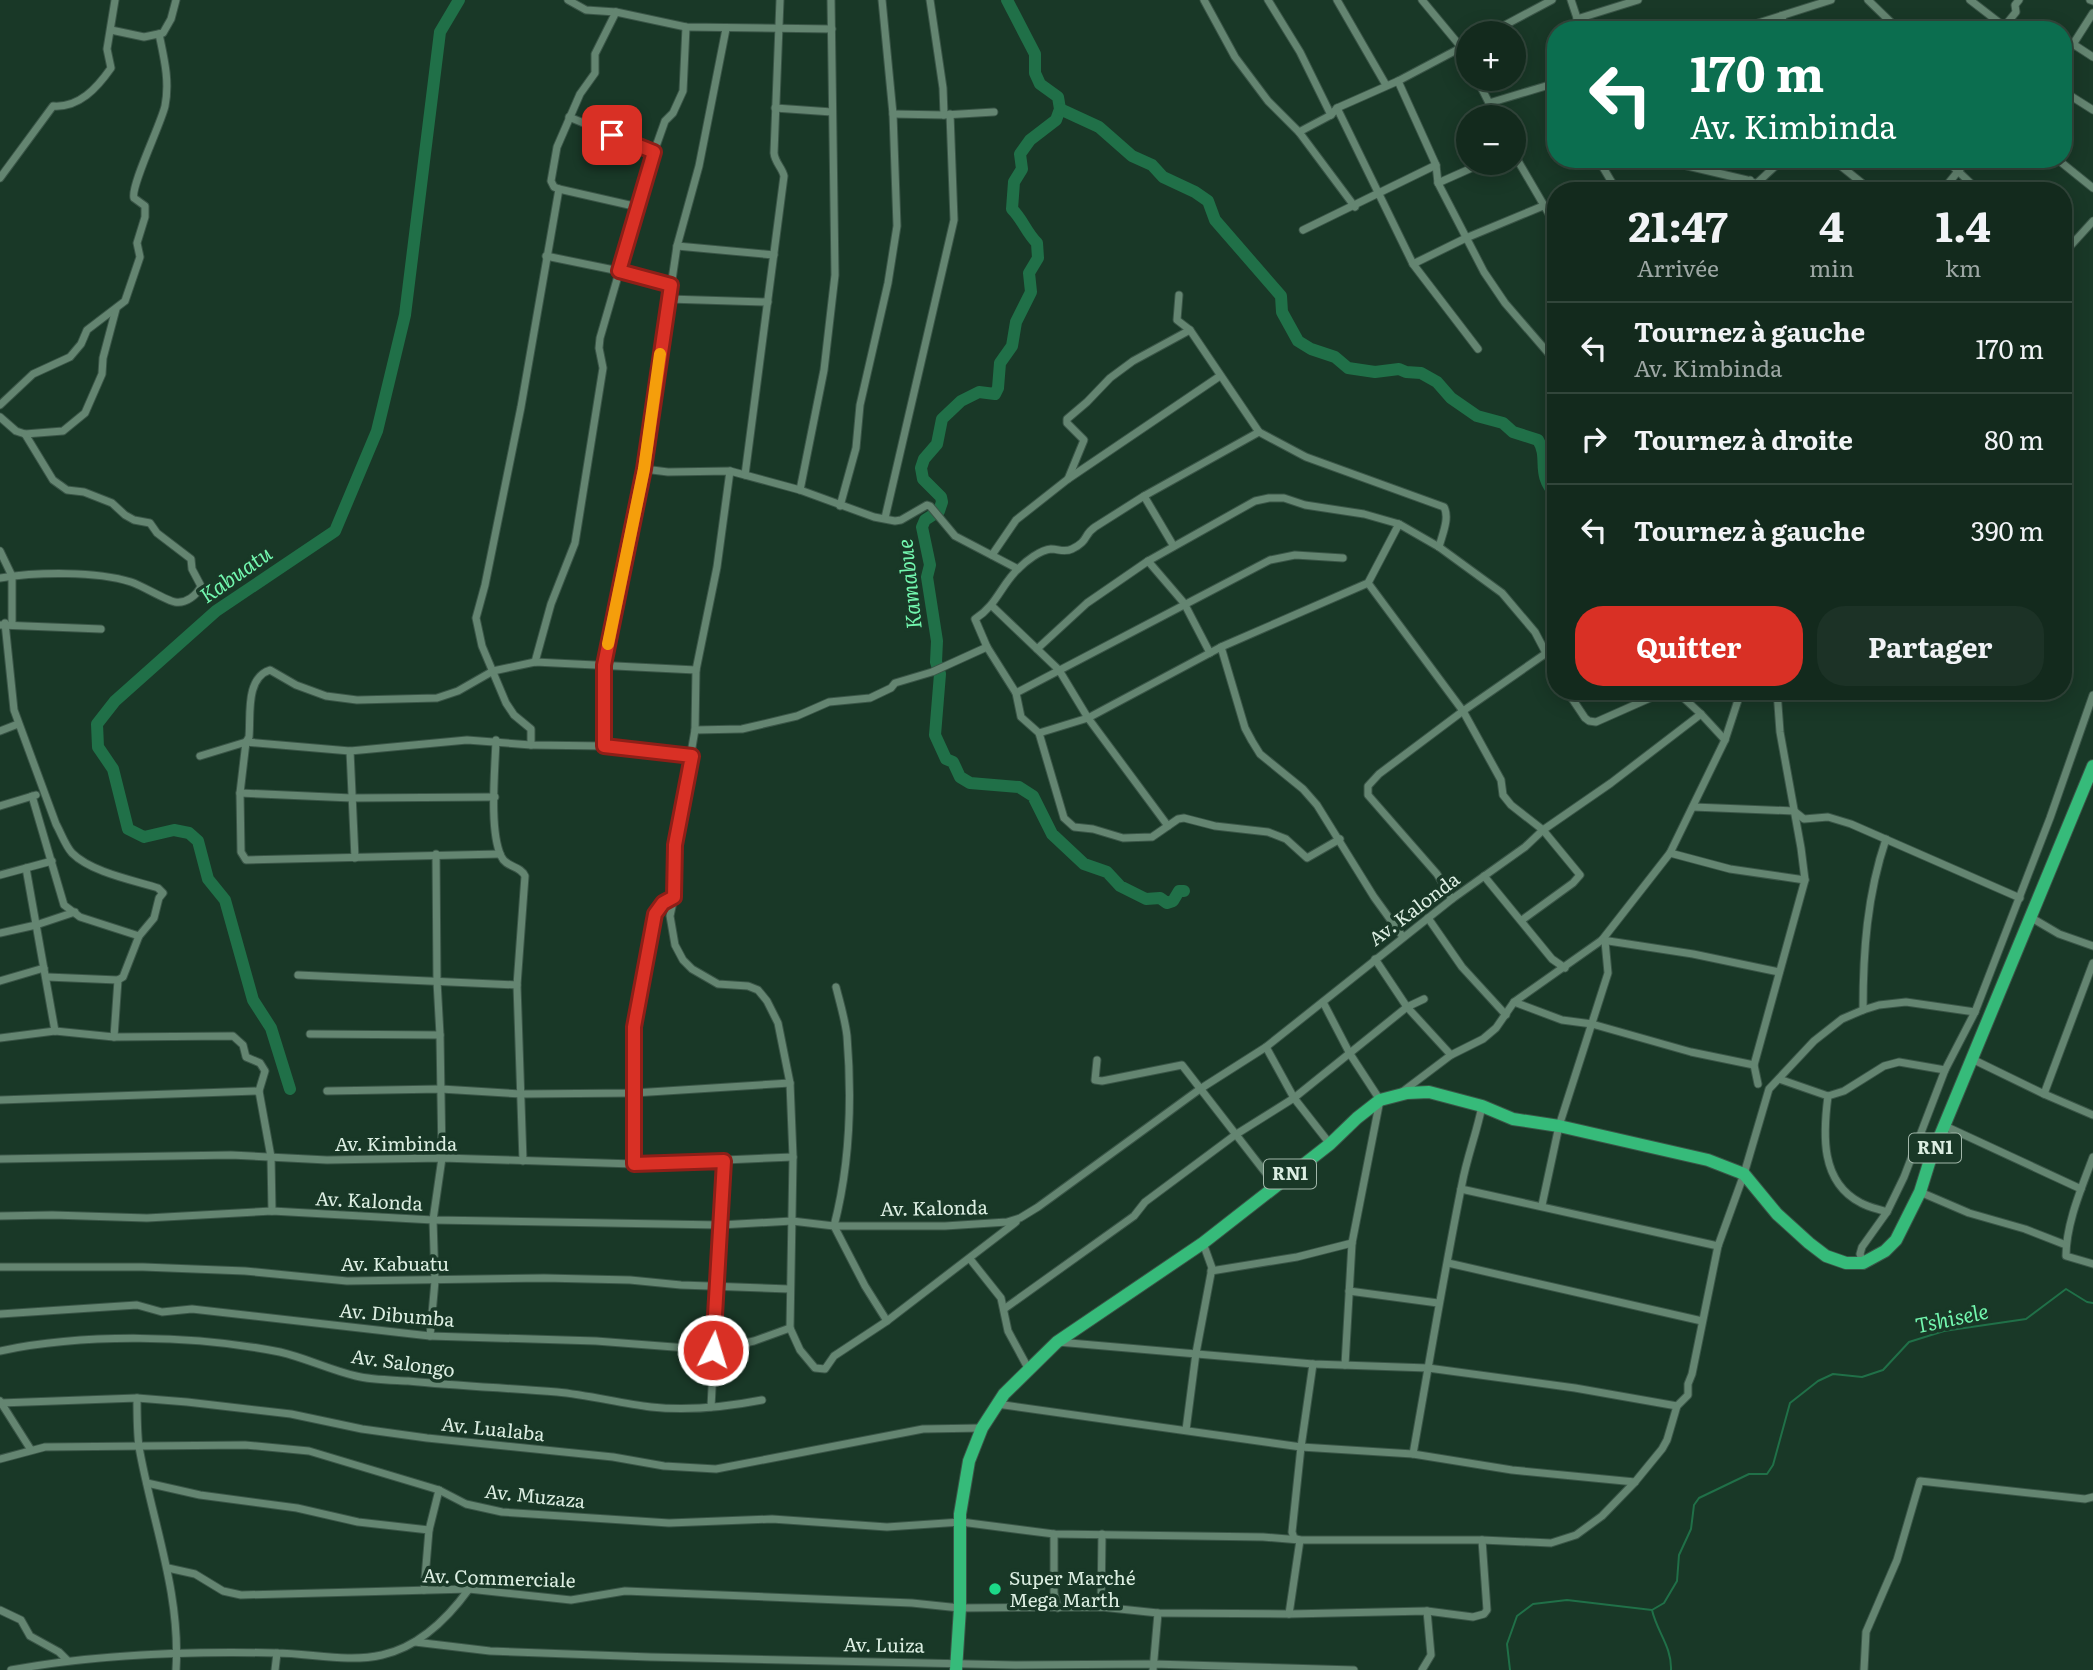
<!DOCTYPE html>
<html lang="fr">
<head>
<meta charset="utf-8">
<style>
  body { margin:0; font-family:Literata,serif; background:#1c3226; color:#f1f3f6; height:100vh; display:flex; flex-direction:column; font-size:26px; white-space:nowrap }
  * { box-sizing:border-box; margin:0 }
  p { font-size:23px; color:#9da7a4 }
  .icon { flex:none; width:38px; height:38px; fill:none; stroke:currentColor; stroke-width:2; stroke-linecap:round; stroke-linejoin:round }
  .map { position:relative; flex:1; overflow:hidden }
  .details { position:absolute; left:1547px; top:182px; width:525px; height:518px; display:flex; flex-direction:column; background:#132a1d; border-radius:28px; box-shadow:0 4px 18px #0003,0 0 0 2px #32463b }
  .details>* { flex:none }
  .hud { position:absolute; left:1547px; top:21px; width:525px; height:147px; border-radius:28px; box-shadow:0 4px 18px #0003,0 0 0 2px #32463b; background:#0b6e4f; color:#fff; overflow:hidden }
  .buttons { position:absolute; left:1456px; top:21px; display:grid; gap:14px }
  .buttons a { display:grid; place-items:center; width:70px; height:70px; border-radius:50%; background:#132a1d; box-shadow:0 4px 18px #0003,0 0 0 2px #32463b; font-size:35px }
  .pin { position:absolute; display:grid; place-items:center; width:60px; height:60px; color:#fff; margin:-30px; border-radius:14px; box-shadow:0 4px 10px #0006 }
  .me { position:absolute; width:77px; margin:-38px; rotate:5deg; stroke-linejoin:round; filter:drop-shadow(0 0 5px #0008) }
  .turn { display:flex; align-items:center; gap:24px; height:147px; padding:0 28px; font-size:32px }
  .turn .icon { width:91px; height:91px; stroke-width:2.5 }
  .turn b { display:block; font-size:49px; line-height:60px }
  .eta { display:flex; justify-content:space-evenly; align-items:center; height:119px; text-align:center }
  .eta b { font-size:42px; font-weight:700; line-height:49px }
  .primary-button { display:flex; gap:14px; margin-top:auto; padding:14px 28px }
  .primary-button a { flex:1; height:80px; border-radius:28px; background:#d93025; color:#fff; font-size:28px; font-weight:700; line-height:80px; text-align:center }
  .primary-button a+a { background:#1c3226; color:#f1f3f6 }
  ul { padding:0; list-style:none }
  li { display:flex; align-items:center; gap:21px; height:91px; padding:0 28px; border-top:2px solid #32463b }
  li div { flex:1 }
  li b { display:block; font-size:26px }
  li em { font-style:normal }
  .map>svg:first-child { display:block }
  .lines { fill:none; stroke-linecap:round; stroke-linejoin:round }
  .stream { stroke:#207048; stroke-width:2 }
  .river { stroke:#207048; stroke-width:12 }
  .street-casing { stroke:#3a5547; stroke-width:9 }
  .highway-casing { stroke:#3a5547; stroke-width:14 }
  .street { stroke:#648571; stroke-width:7 }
  .highway { stroke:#36bb7a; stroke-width:12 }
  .route-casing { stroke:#8d1f18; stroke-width:18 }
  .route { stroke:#d93025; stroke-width:12 }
  .slow { stroke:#f59e0b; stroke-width:12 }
  .poi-dot { fill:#1cd988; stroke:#193827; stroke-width:2.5 }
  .labels { text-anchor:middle; stroke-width:7; stroke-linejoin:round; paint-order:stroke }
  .shield { fill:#193827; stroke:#a2b7aa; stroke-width:2 }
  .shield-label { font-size:18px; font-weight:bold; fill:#dceee2 }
  .street-label { font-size:19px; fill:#dceee2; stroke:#193827 }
  .poi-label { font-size:19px; fill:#dceee2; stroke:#193827; text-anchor:start }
  .water-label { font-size:21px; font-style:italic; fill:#72f6ae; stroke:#193827 }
</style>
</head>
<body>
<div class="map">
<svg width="2093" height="1670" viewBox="0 0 2093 1670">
  <rect width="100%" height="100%" fill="#193827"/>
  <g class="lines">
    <g class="stream">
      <path d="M 1652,1610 C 1657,1632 1672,1647 1671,1670"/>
      <polyline points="1510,1670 1507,1644 1517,1616 1533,1604 1567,1600 1652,1610 1664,1603 1677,1581 1679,1555 1691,1529 1694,1505 1699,1498 1749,1474 1767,1474 1773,1465 1790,1403 1818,1381 1833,1374 1862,1377 1883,1370 1909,1342 1944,1331 2026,1319 2066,1289 2087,1302 2093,1303"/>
    </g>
    <g class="river">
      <path d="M 1007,0 L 1035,54 L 1035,73 L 1040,84 L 1058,97 L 1060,109 L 1056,120 L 1030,140 L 1020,154 L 1022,169 L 1014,182 L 1012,209 C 1023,220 1026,232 1037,243 L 1038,258 L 1029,273 L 1031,292 L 1016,322 L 1012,346 L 1000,363 L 998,388 L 995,394 L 979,392 L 961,401 L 942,419 L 937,444 L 924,459 L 921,468 L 923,479 L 941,497 L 942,502 L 939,511 L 925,520 L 922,527 L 930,565 L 927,577 L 937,641 L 936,662 L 940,674 L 935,735 L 946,759 L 953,762 L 960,777 L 970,783 L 1019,787 L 1033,796 L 1052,834 L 1084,864 L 1107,872 L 1120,886 L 1146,899 L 1160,898 L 1167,903 L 1173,901 L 1179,891 L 1184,891"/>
      <path d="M 1060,109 L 1099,127 L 1132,156 L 1152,165 L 1163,177 L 1195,192 L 1208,201 L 1215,220 L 1281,296 L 1282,312 L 1298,341 L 1311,349 L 1335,357 L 1348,368 L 1375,372 L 1399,369 L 1406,372 L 1421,373 L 1437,382 L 1451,398 L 1477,416 L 1503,423 L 1513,432 L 1538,440 C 1550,459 1535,473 1556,495"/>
      <polyline points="290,1089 271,1028 253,1000 225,900 208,879 198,841 189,833 174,830 144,837 128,829 113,769 98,747 97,724 115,701 216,611 335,531 377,431 405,315 440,32 459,0"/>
    </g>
    <g class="street-casing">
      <g id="street">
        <polyline points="568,0 586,10 616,12 686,27 832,29"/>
        <polyline points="930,0 943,88 944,115"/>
        <polyline points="1204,0 1235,57 1268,101 1299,132 1355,207"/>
        <polyline points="1268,0 1300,52 1331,115"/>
        <polyline points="1337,0 1386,85"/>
        <polyline points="1422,0 1461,47 1468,61"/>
        <polyline points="1571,0 1581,30"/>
        <polyline points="1868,0 1899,30"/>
        <polyline points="1970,0 2005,27"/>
        <polyline points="2090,0 2093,1"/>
        <polyline points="616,12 595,54 595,73 580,94 557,147 551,181 554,187 559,189 638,207"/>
        <polyline points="1781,16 1787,30"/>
        <polyline points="1577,19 1638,0"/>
        <polyline points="2003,28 2016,12 2015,5 2019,0"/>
        <polyline points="111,30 144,37 163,33 171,19 176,0"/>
        <polyline points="1736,30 1831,0"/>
        <polyline points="1490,33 1552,0"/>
        <polyline points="2073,44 2093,57"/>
        <polyline points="2063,60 2093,13"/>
        <polyline points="1477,79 1496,117"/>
        <polyline points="1398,81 1436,165 1438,183 1484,272 1505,303 1556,362"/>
        <polyline points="2063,91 2093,110"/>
        <polyline points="1489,103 1556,83"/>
        <polyline points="775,108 832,112"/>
        <polyline points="1337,108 1413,264 1478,349"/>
        <polyline points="893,114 944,115 994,112"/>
        <polyline points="569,117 654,152"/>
        <polyline points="1299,132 1331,115 1337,108 1398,81 1468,44"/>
        <polyline points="1514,154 1556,226"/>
        <polyline points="1598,159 1617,191"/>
        <polyline points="1658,159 1747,180 1775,191"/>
        <polyline points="1832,159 1872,191"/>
        <polyline points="1945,159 1979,191"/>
        <polyline points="2057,159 2093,188"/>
        <path d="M 0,178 L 53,106 C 79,108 97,88 111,68 L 107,49 L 115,0"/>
        <polyline points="1438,183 1483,163"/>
        <polyline points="1757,183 1783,159"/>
        <polyline points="1747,191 1750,180"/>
        <polyline points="1942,191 1968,159"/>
        <polyline points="1303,230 1436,165"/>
        <polyline points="677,246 774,255"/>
        <polyline points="2063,254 2093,221"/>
        <polyline points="546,256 619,271 671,285"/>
        <polyline points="1413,264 1466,238 1543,206"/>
        <path d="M 1179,295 L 1177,320 L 1190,330 L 1259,432 L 1306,457 L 1444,507 C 1450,518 1442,535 1439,547"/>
        <polyline points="668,299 768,302"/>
        <path d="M 0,405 L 33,374 L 70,357 L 81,344 L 87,330 L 125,301 L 140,257 L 137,243 L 145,217 L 145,206 L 134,198 C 130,187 161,124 165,106 C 170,81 164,58 159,34"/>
        <path d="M 0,417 L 16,431 L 25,434 L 53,480 L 67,490 L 84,492 L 112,503 L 125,515 L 134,520 L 150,523 L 157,533 L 191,559 L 192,569 L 201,586 C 197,595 186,604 175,602 C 167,601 143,586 131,582 C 96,571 37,572 0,578"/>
        <polyline points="25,434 63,431 85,413 102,374 103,358 116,309"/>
        <polyline points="644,469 668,472 730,471 717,567 696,670 695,730 675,845 674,897 670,916 675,945 683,960 692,969 718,984 748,986 758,990 767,1001 778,1023 790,1083 793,1157 790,1328 800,1350 815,1368 825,1369 834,1356 887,1321 1016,1222"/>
        <polyline points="730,471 800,490 874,517 895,521 901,520 927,505 930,506 955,536 1018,569"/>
        <path d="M 745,475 L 784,176 C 782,167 775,163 774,153 L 780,0"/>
        <polyline points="1068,479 1084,440 1067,423 1067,419 1087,402 1110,378 1133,361 1190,330"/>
        <polyline points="800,490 824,370 835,275 831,0"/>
        <polyline points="1144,496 1173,545"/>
        <polyline points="840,506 856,448 860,405 888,283 897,226 893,114 882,0"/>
        <polyline points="885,518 954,220 950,114"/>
        <polyline points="0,551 12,576 12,624"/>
        <polyline points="992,555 1016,520 1068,479 1220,376"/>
        <polyline points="1148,561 1184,603 1210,653"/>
        <polyline points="1368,583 1463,711 1501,780 1503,795 1511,805 1543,830 1580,875 1573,883 1522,920"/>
        <polyline points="992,606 1059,670 1088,718 1168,826"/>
        <path d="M 5,623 L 14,710 L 56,824 C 61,833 65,845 72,853 C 91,872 132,880 158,888 L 163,893 L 159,898 L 154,918 L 139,936 L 123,977 L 118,980 L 114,1037"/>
        <polyline points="0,625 101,629"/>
        <polyline points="987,647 1016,693 1021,717 1039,733 1064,818 1074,827 1093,829 1123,838 1152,837 1178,819 1184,818 1215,826 1268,832 1286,839 1307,858 1340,839"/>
        <polyline points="1221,647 1245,728 1252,741 1260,754 1303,789 1317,805 1374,897 1403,937"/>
        <polyline points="1037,649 1087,603 1148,561 1255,501 1269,498 1284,498 1305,505 1364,514 1399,524 1439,547 1502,593 1535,632 1556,672"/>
        <polyline points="535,662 551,604 575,543 603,368 599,348 600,338 654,152 665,121 673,113 683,91 686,27"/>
        <polyline points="1567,691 1585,718 1589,721 1596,722 1666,691"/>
        <polyline points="1676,691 1701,714 1725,740"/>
        <polyline points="1016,693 1270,560 1295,555 1343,558"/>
        <path d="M 695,730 L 742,729 L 797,716 L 829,702 L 870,698 L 891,688 L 895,683 L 932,672 L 987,647 L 975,619 C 997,605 1001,585 1018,569 C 1026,561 1040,550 1051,549 C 1059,549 1064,553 1072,549 C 1089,541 1083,535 1095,527 L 1144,496 L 1259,432"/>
        <polyline points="0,731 18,724"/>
        <polyline points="1039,733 1088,718 1221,647 1368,583 1399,524"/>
        <path d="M 496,740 C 495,770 489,830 501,856 C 506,868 520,865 525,876 L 517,985 L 523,1161"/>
        <polyline points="531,745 531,729 514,715 506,703 482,646 476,618 485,585 521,407 559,189"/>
        <polyline points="604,746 604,665 644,469 677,246 699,166 726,29"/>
        <polyline points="350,751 355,858"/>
        <polyline points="200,756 246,742 350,751 467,740 531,745 604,746 692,756"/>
        <polyline points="240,793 352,798 495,797"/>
        <polyline points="32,796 64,905 80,917 139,936"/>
        <polyline points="0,806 36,795"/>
        <polyline points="1693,807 1794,811 1804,819 1828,817 1851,824 2020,898"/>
        <polyline points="1670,853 1730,869 1805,880"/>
        <path d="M 500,854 L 246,860 L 241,852 L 240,793 L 246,742 L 249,737 C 251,716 245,678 270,670 L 296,685 L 326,696 L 357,700 L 437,698 L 458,691 L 493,671 L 535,662 L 696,670"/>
        <polyline points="26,868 55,1031"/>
        <polyline points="0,875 52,861"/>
        <polyline points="1484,876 1552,959 1565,968"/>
        <polyline points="1452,899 1437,874 1368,795 1368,786 1379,774 1463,711 1545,654"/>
        <polyline points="2030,917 2059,934 2093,946"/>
        <polyline points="1428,918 1462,967 1506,1015"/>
        <polyline points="0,933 36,925 75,912"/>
        <polyline points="1602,940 1693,954 1779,972"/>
        <polyline points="1375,959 1407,1007 1451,1055"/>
        <polyline points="298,975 517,985"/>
        <polyline points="47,977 118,980"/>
        <polyline points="0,981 44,968"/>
        <path d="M 836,987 C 840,1003 845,1019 847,1036 C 852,1098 850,1165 834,1226 L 865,1286 L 887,1321"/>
        <polyline points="1323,1002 1350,1054 1380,1100 1352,1243 1345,1365"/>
        <polyline points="1514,1002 1562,1020 1592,1024 1691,1052 1754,1065"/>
        <path d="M 1863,1010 C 1863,952 1867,895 1886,839"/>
        <polyline points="310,1034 440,1035"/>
        <polyline points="0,1038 55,1031 114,1037 233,1036 243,1045 246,1057 260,1063 265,1071 259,1091 271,1157 272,1211"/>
        <polyline points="1266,1047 1294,1098 1330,1144"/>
        <polyline points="1972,1059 2044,1094 2093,1115"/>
        <polyline points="1097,1060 1095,1080 1102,1081 1182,1065 1275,1185"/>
        <polyline points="1779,1079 1828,1096 1844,1091 1884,1066 1899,1062 1945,1070"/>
        <polyline points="1758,1084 1754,1065 1805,880 1801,848 1780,732 1777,691"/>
        <polyline points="327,1091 441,1089 521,1094 634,1093 790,1083"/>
        <polyline points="1402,1092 1451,1055 1483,1039 1496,1028 1514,1002 1602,940 1670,853 1725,740 1741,691"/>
        <polyline points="2044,1094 2093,963"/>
        <path d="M 1828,1096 C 1823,1134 1820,1182 1861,1203 C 1868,1207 1878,1209 1887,1212"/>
        <polyline points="0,1100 259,1091"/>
        <polyline points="1945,1126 2081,1189"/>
        <path d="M 2093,1157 C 2082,1187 2066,1223 2066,1256 L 2093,1264"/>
        <polyline points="0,1159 231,1155 327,1160 442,1158 634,1164 793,1157"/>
        <polyline points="634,1164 634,1027 655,914 663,903 674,897"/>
        <polyline points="1461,1189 1718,1246"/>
        <polyline points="1920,1192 1969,1213 2025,1229 2066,1245"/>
        <polyline points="1542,1205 1559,1126 1608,973 1605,941"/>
        <polyline points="0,1216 52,1215 147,1218 272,1211 433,1220 720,1225 792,1221 834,1226 945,1226 1007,1222 1020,1218 1038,1207 1200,1089 1266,1047 1452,899 1525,847 1543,830 1611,783 1701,714"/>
        <polyline points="970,1259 1001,1298 1008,1331 1028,1368"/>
        <polyline points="1448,1263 1702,1321"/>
        <polyline points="1863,1263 1860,1254 1862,1247 1887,1212 1904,1177 1945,1070 1975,1012 2050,818 2093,695"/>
        <polyline points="0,1267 143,1267 245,1271 347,1281 544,1278 630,1280 681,1285 789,1289"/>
        <polyline points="1211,1271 1297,1257 1352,1243"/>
        <polyline points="1349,1291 1438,1303"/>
        <polyline points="1004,1309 1134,1216 1145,1202 1235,1135 1294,1098 1407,1007 1424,999"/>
        <polyline points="0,1314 137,1305 162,1312 192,1309 430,1336 596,1341 713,1350 754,1341 790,1328"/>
        <polyline points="430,1336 435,1281 433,1220 442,1158 440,1035 437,981 436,854"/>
        <polyline points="1058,1342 1313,1364 1428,1368 1575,1388 1677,1406"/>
        <path d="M 0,1351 C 85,1333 195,1335 280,1352 C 306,1358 330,1370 356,1376 C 372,1380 391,1380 408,1381 C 458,1386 507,1388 557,1392 C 588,1395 619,1403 651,1407 C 687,1411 726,1407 762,1400"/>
        <path d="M 137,1398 C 137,1414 137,1431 139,1447 C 152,1521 181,1593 176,1670"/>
        <polyline points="0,1401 31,1450"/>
        <polyline points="0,1403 137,1398 187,1402 291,1414 362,1429 427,1438 613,1457 664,1466 716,1469 923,1429 982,1428"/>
        <polyline points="997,1404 1301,1447 1413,1454 1512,1470 1635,1482"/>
        <polyline points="711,1407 724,1161"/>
        <polyline points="1186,1430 1196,1353 1212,1268 1203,1243"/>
        <path d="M 1413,1454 C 1429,1364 1444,1273 1462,1184 C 1467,1157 1477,1132 1482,1106"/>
        <polyline points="0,1459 45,1447 245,1445 309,1451 439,1490 466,1504 502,1512 669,1523 772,1519 887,1527 961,1522 1054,1534 1263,1537 1300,1540 1482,1540 1551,1543 1576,1535 1602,1516 1635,1482 1662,1449 1667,1440 1677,1406 1688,1395 1688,1384 1692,1374 1718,1246 1744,1174 1769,1089 1814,1041 1842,1019 1863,1010 1879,1005 1906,1002 1975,1012"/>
        <polyline points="147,1483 200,1495 297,1508 358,1522 429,1530"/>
        <polyline points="1054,1534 1054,1593 1058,1608"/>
        <polyline points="168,1568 195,1574 223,1591 241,1595 469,1589 571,1600 625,1591 912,1603 960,1608 1101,1607 1158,1613 1289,1614 1427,1611 1473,1617 1484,1614 1487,1610 1482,1540"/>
        <polyline points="424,1590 429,1530 439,1490"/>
        <polyline points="1101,1607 1102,1534"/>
        <polyline points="0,1610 21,1620 30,1636 59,1652 67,1660"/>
        <polyline points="1289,1614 1300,1540 1294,1538 1292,1532 1301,1447 1313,1364"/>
        <polyline points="415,1642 490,1651 650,1657 1015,1665 1153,1664 1354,1670"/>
        <path d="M 11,1670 C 97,1654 188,1651 276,1653 C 310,1653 347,1663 382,1655 C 418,1647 448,1618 469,1589"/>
        <polyline points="275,1670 277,1653"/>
        <polyline points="1153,1670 1158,1613"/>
        <polyline points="1422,1670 1431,1655 1427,1611"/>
        <polyline points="1864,1670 1866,1632 1897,1560 1920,1481 2085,1499 2093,1497"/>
      </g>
    </g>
    <g class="highway-casing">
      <polyline id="highway" points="956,1670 960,1608 960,1514 969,1461 982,1428 1004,1394 1057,1342 1203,1243 1330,1144 1357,1118 1380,1100 1407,1093 1429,1092 1482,1106 1513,1119 1559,1126 1708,1160 1744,1174 1777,1214 1809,1243 1826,1256 1846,1263 1863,1263 1885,1251 1896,1240 1920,1192 1930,1160 2093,766"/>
    </g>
    <use href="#street" class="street"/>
    <use href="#highway" class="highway"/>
  </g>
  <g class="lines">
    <g class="route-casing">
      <polyline id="route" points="612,135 654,152 619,271 671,285 644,469 604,665 604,746 692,756 675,845 674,897 663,903 655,914 634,1027 634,1164 724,1161 713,1350"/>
    </g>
    <use href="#route" class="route"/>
    <polyline class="slow" points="608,644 644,469 660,354"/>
  </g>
  <circle class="poi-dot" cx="995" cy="1589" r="7"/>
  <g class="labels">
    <g class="shield">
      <rect x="1909" y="1133.5" width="52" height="29" rx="5"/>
      <rect x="1264" y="1159.5" width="52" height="29" rx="5"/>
    </g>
    <g class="shield-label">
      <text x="1935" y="1154">RN1</text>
      <text x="1290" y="1180">RN1</text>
    </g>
    <g class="street-label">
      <text transform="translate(1414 909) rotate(-37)" y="7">Av. Kalonda</text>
      <text x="396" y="1151">Av. Kimbinda</text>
      <text transform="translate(369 1201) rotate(3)" y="7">Av. Kalonda</text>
      <text transform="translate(934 1208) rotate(-1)" y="7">Av. Kalonda</text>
      <text x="395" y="1271">Av. Kabuatu</text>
      <text transform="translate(397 1315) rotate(5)" y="7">Av. Dibumba</text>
      <text transform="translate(403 1363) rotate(8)" y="7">Av. Salongo</text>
      <text transform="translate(493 1429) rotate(6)" y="7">Av. Lualaba</text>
      <text transform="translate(535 1496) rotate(6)" y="7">Av. Muzaza</text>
      <text transform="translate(499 1578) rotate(2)" y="7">Av. Commerciale</text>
      <text transform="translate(884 1645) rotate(1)" y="7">Av. Luiza</text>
    </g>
    <g class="poi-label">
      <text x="1009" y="1585">Super Marché<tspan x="1009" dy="22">Mega Marth</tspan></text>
    </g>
    <g class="water-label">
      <text transform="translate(236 575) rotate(-35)" y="7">Kabuatu</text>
      <text transform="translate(910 584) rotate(-96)" y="7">Kamabue</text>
      <text transform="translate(1952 1319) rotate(-12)" y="7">Tshisele</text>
    </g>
  </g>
</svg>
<div class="buttons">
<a>+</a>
<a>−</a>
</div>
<div class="pin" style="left:612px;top:135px;background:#d93025"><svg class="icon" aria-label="arrive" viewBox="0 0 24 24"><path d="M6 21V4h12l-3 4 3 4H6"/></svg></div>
<svg class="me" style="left:713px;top:1350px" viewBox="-20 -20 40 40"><circle r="17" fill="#d93025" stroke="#fff" stroke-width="3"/><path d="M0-11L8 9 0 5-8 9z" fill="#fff"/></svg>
<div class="hud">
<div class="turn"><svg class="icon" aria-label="left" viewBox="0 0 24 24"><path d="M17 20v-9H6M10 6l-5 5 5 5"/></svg><div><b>170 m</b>Av. Kimbinda</div></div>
</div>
<section class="details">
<div class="eta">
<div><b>21:47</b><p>Arrivée</p></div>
<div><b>4</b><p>min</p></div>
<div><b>1.4</b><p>km</p></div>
</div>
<ul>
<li><svg class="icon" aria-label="left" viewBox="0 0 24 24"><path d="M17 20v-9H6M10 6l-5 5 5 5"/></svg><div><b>Tournez à gauche</b><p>Av. Kimbinda</p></div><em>170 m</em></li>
<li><svg class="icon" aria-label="right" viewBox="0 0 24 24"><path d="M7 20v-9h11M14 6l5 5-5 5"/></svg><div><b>Tournez à droite</b></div><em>80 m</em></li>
<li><svg class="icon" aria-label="left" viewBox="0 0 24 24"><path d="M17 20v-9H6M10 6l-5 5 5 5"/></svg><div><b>Tournez à gauche</b></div><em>390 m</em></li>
</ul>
<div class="primary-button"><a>Quitter</a><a>Partager</a></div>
</section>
</div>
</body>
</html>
